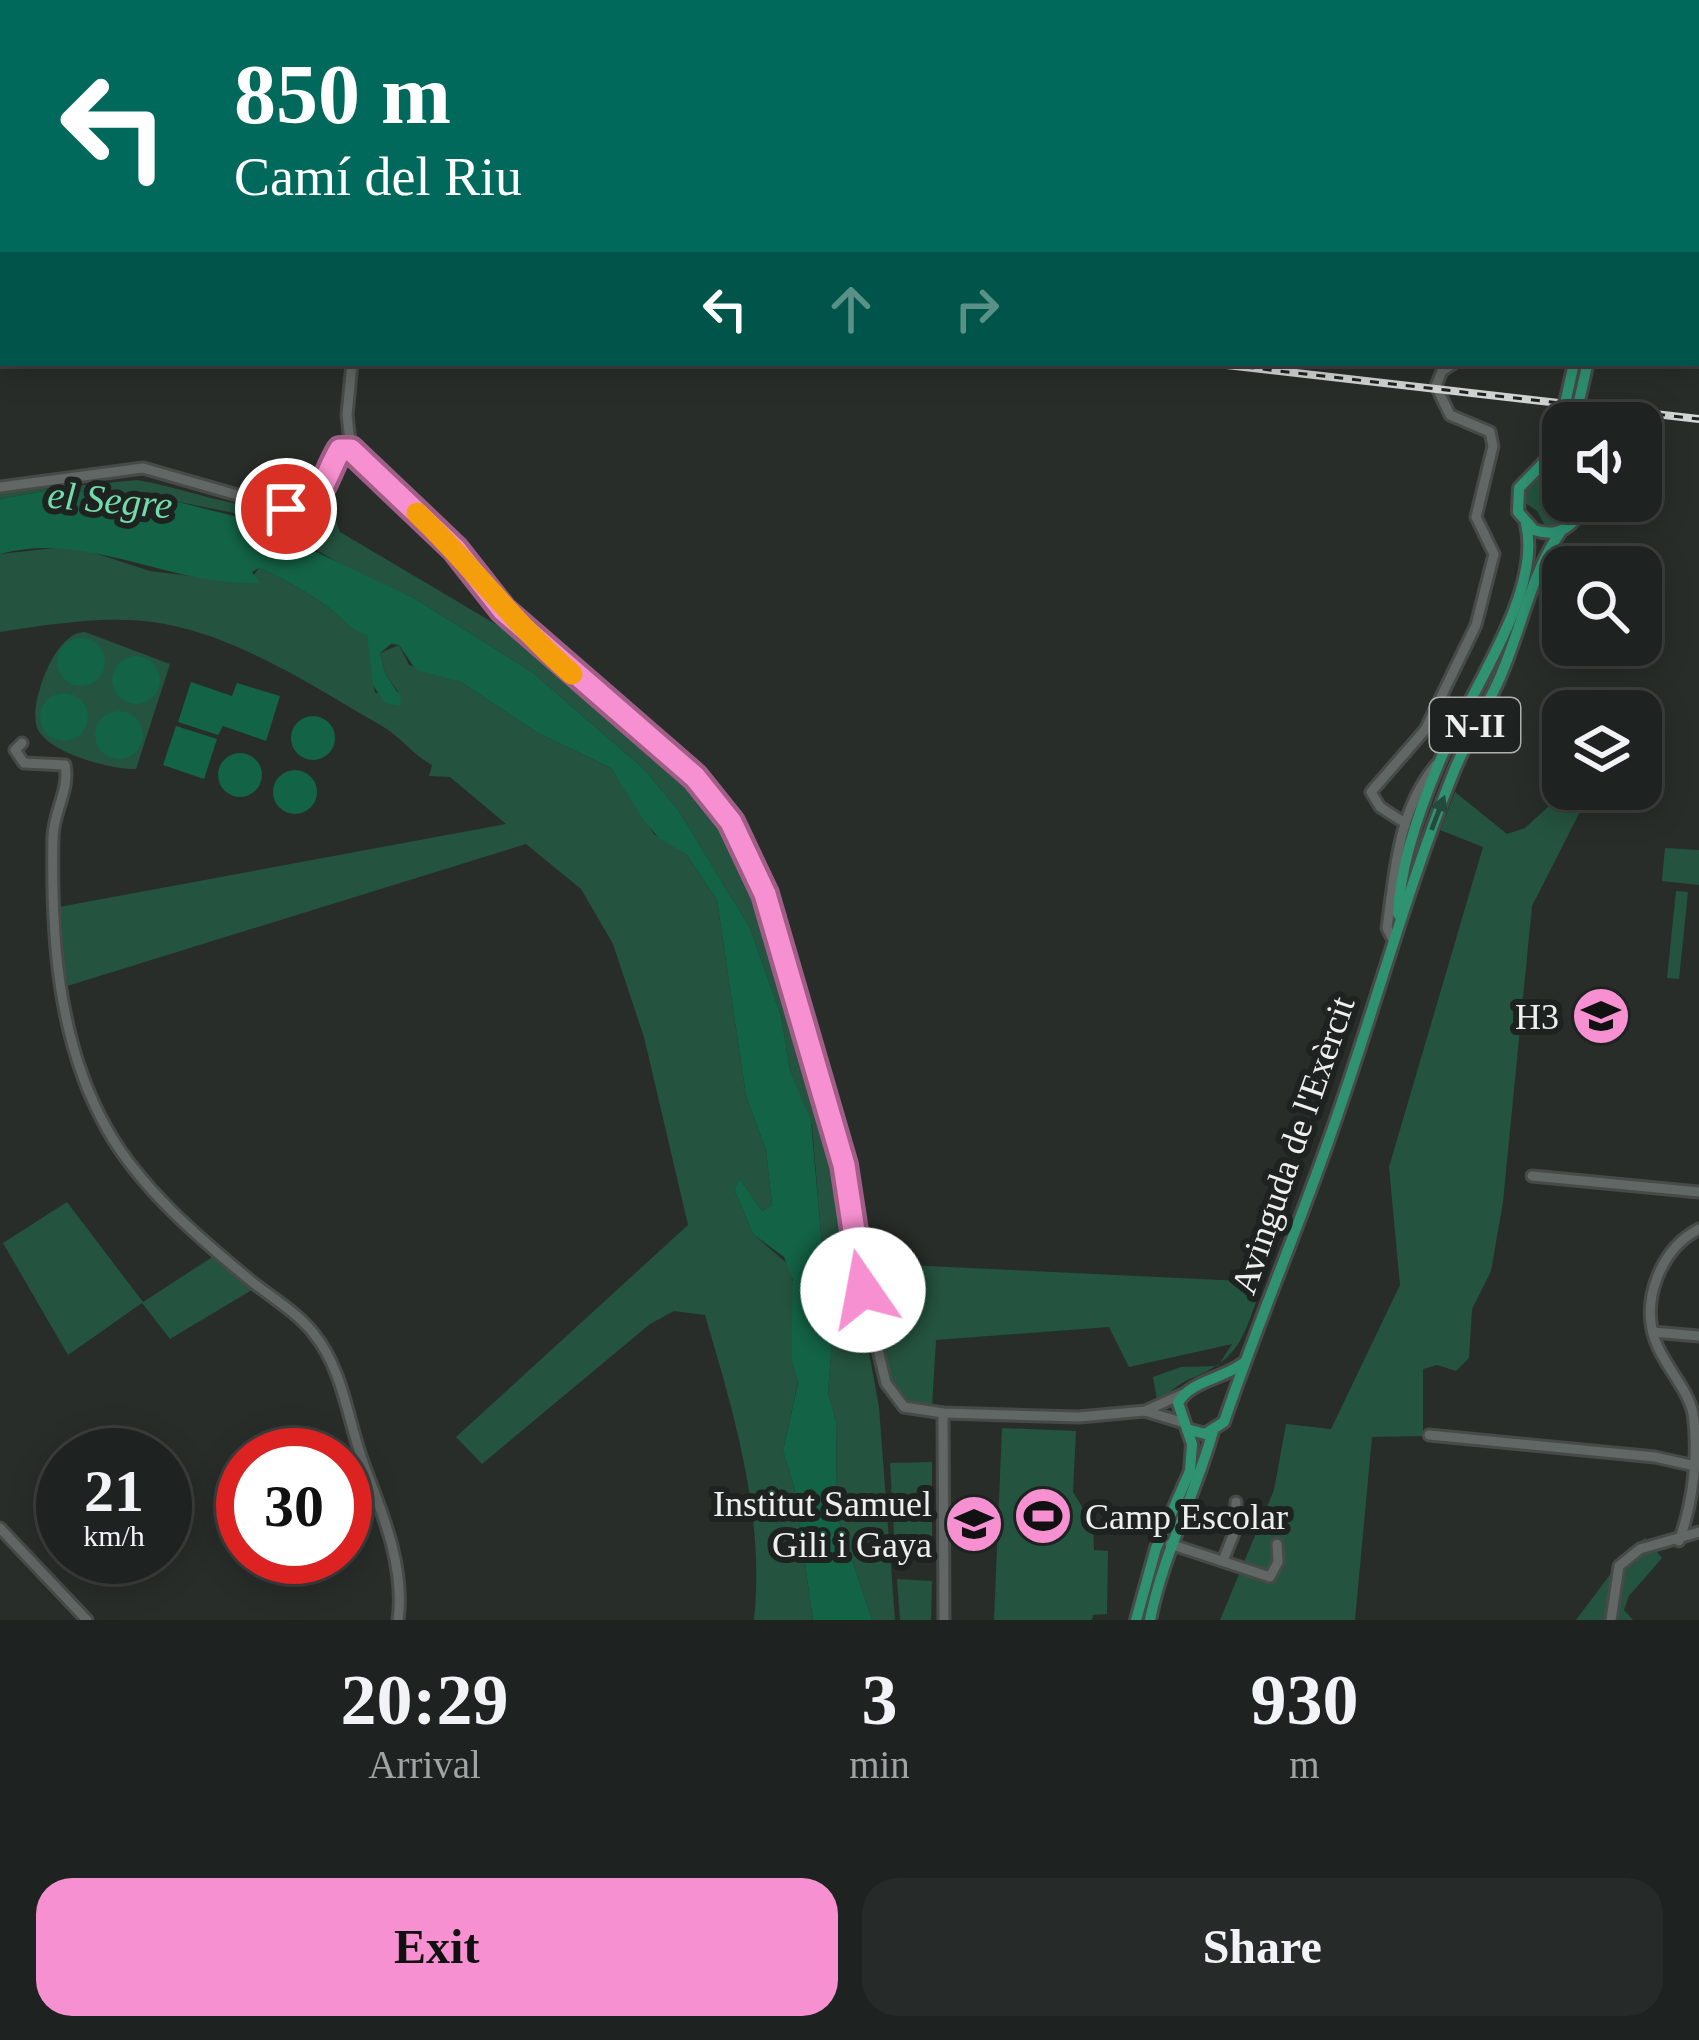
<!DOCTYPE html>
<html lang="en">
<head>
<meta charset="utf-8">
<style>
  body { margin:0; font-family:"Times New Roman",serif; background:#262a29; color:#f1f3f6; height:100vh; display:flex; flex-direction:column; font-size:45px; white-space:nowrap }
  * { box-sizing:border-box; margin:0 }
  p { font-size:39px; color:#a1a4a5 }
  .icon { flex:none; width:66px; height:66px; fill:none; stroke:currentColor; stroke-width:2; stroke-linecap:round; stroke-linejoin:round }
  .map { position:relative; height:1620px; overflow:hidden }
  .drawer { display:flex; flex-direction:column; background:#1e2220; flex:1 }
  .drawer>* { flex:none }
  .hud { position:absolute; left:0px; top:0px; width:1701px; height:366px; box-shadow:0 6px 30px #0003,0 0 0 3px #3c3f3e; background:#00695c; color:#fff; overflow:hidden }
  .tools { position:absolute; left:1542px; top:402px; display:grid; gap:24px }
  .tools a { display:grid; place-items:center; width:120px; height:120px; border-radius:24px; background:#1e2220; box-shadow:0 6px 30px #0003,0 0 0 3px #3c3f3e; font-size:60px }
  .speed { position:absolute; left:36px; top:1428px; display:flex; gap:24px; font-size:60px; font-weight:700; text-align:center }
  .speed>* { display:grid; place-content:center; width:156px; height:156px; border-radius:50%; background:#1e2220; box-shadow:0 6px 30px #0003,0 0 0 3px #3c3f3e; line-height:1 }
  .speed small { font-size:30px; font-weight:400 }
  .speed .limit { border:18px solid #d22; background:#fff; color:#111 }
  .pin { position:absolute; display:grid; place-items:center; width:102px; height:102px; color:#fff; margin:-51px; border:6px solid #fff; border-radius:50%; box-shadow:0 3px 12px #0007 }
  .me { position:absolute; width:132px; margin:-66px; rotate:348deg; stroke-linejoin:round; filter:drop-shadow(0 0 9px #0008) }
  .turn { display:flex; align-items:center; gap:42px; height:252px; padding:0 36px; font-size:54px }
  .turn .icon { width:156px; height:156px; stroke-width:2.5 }
  .turn b { display:block; font-size:84px; line-height:102px }
  .lanes { display:flex; align-items:center; height:114px; padding:0 36px; background:#0003; justify-content:center; gap:60px; direction:ltr }
  .lanes .off { opacity:.35 }
  .eta { display:flex; justify-content:space-evenly; align-items:center; height:204px; text-align:center }
  .eta b { font-size:72px; font-weight:600; line-height:84px }
  .button { display:flex; gap:24px; margin-top:auto; padding:24px 36px }
  .button a { flex:1; height:138px; border-radius:36px; background:#f690d0; color:#111; font-size:48px; font-weight:600; line-height:138px; text-align:center }
  .button a+a { background:#262a29; color:#f1f3f6 }
  .map>svg:first-child { display:block }
  .green { fill:#24533f }
  .water { fill:#136346 }
  .lines { fill:none; stroke-linecap:round; stroke-linejoin:round }
  .minor-casing { stroke:#464a48; stroke-width:15 }
  .major-casing { stroke:#464a48; stroke-width:16 }
  .minor { stroke:#616764; stroke-width:9 }
  .major { stroke:#2f9372; stroke-width:10 }
  .rail-casing { stroke:#d2d6d4; stroke-width:8 }
  .rail { stroke:#1e2321; stroke-width:3; stroke-dasharray:9; stroke-linecap:butt }
  .major-bridge-casing { stroke:#464a48; stroke-width:16; stroke-linecap:butt }
  .major-bridge { stroke:#2f9372; stroke-width:10 }
  .oneway { fill:#244a3d }
  .route-casing { stroke:#a05e87; stroke-width:30 }
  .route { stroke:#f690d0; stroke-width:21 }
  .slow { stroke:#f59e0b; stroke-width:21 }
  .labels { text-anchor:middle; stroke-width:12; stroke-linejoin:round; paint-order:stroke }
  .shield { fill:#1e2321; stroke:#afb2b0; stroke-width:3 }
  .shield-label { font-size:33px; font-weight:bold; fill:#edf0ee }
  .poi-label { font-size:36px; fill:#edf0ee; stroke:#1e2321; text-anchor:end }
  .street-label { font-size:36px; fill:#edf0ee; stroke:#1e2321 }
  .water-label { font-size:39px; font-style:italic; fill:#72dbac; stroke:#1e2321 }
</style>
</head>
<body>
<div class="map">
<svg width="1699" height="1620" viewBox="0 0 1699 1620">
  <rect width="100%" height="100%" fill="#282d2a"/>
  <g class="green">
    <polygon points="1549,475 1563,485 1563,501 1569,501 1568,520 1547,529 1537,511 1522,501 1529,481"/>
    <path d="M 137,480 C 200,491 271,524 330,504 L 340,532 L 509,632 L 670,764 L 709,802 L 734,845 L 795,1014 L 837,1177 L 879,1407 L 895,1620 L 872,1620 L 837,1515 L 836,1421 L 828,1392 L 836,1292 L 822,1246 L 812,1126 L 790,1070 L 781,1016 L 750,928 L 679,811 L 645,770 L 532,672 L 414,598 L 350,570 L 287,532 L 249,516 L 174,501 L 56,489 L 0,499 L 0,493 Z"/>
    <path d="M 73,546 L 150,571 L 248,583 L 259,568 C 283,578 307,592 328,607 C 343,616 349,632 368,634 L 375,693 L 398,692 L 385,673 L 380,653 L 399,645 L 409,665 L 461,682 L 538,733 L 611,768 L 654,834 L 687,855 L 717,900 L 746,1096 L 766,1150 L 772,1205 L 762,1211 L 740,1179 L 734,1189 L 753,1234 L 789,1265 L 795,1290 L 791,1358 L 798,1382 L 783,1451 L 794,1486 L 813,1620 L 754,1620 C 765,1515 734,1414 705,1315 L 674,1311 L 650,1324 L 482,1464 L 456,1437 L 688,1225 L 644,1037 L 613,944 L 581,889 L 526,844 L 64,987 L 59,907 L 506,824 L 450,777 L 429,776 L 432,765 C 412,754 401,737 382,726 C 316,688 241,638 165,624 C 112,614 53,624 0,632 L 0,554 Z"/>
    <path d="M 85,632 L 170,664 L 136,769 C 112,770 41,752 36,724 C 31,698 56,631 85,632 Z"/>
    <polygon points="1455,792 1507,834 1525,828 1561,795 1586,800 1532,906 1503,1202 1491,1271 1472,1309 1469,1358 1456,1371 1437,1365 1423,1369 1423,1436 1372,1437 1355,1620 1220,1620 1274,1490 1286,1424 1331,1429 1400,1285 1389,1167 1483,847 1440,830"/>
    <polygon points="1665,848 1699,850 1699,885 1662,881"/>
    <polygon points="1676,891 1688,892 1679,979 1667,978"/>
    <polygon points="67,1202 143,1302 217,1254 257,1287 170,1339 142,1303 68,1355 3,1243"/>
    <path d="M 863,1263 L 1263,1282 C 1244,1334 1243,1358 1190,1379 C 1177,1384 1169,1395 1157,1400 L 1153,1377 L 1181,1367 L 1218,1366 L 1232,1344 L 1129,1367 L 1109,1327 L 936,1340 L 932,1407 L 906,1402 L 894,1392 Z"/>
    <polygon points="1002,1428 1076,1431 1073,1492 1093,1525 1094,1550 1108,1551 1107,1614 1093,1615 1092,1620 994,1620"/>
    <polygon points="932,1462 932,1554 895,1553 890,1463"/>
    <polygon points="1645,1538 1662,1558 1629,1596 1624,1610 1633,1620 1576,1620 1630,1548"/>
    <polygon points="897,1579 932,1581 931,1620 900,1620"/>
  </g>
  <g class="water">
    <path d="M 56,489 L 174,501 L 278,527 L 312,550 L 414,598 L 532,672 L 645,770 L 679,811 L 750,928 L 781,1016 L 790,1070 L 811,1121 L 822,1246 L 836,1292 L 828,1392 L 836,1421 L 837,1515 L 872,1620 L 813,1620 L 794,1486 L 783,1451 L 798,1383 L 791,1358 L 793,1280 L 784,1257 L 753,1234 L 734,1189 L 740,1179 L 762,1211 L 772,1205 L 766,1150 L 746,1096 L 717,900 L 687,855 L 660,839 L 644,821 L 611,768 L 538,733 L 461,682 L 416,670 L 399,645 L 391,644 L 380,653 L 385,673 L 401,698 L 400,706 L 385,703 L 373,685 L 367,635 C 349,631 343,617 328,607 C 307,592 283,578 259,568 L 252,572 L 260,583 C 169,587 88,530 0,554 L 0,499 Z"/>
    <circle cx="81" cy="662" r="24"/>
    <circle cx="136" cy="680" r="24"/>
    <polygon points="191,682 232,696 237,683 280,696 266,741 223,726 218,735 178,722"/>
    <circle cx="64" cy="717" r="24"/>
    <circle cx="119" cy="735" r="24"/>
    <circle cx="313" cy="738" r="22"/>
    <polygon points="176,726 217,739 204,779 163,765"/>
    <circle cx="240" cy="775" r="22"/>
    <circle cx="295" cy="792" r="22"/>
  </g>
  <g class="lines">
    <g class="minor-casing">
      <g id="minor">
        <polyline points="309,3 310,0"/>
        <polyline points="1698,10 1699,8"/>
        <polyline points="352,363 347,415 351,450 455,549 503,610 695,777 731,822 765,894 844,1165 852,1243 886,1383 904,1407 943,1413 1079,1417 1145,1411 1183,1394"/>
        <path d="M 0,487 L 143,468 L 286,509 C 326,502 322,480 340,450 L 351,450"/>
        <path d="M 22,743 L 15,750 L 24,763 L 65,765 C 70,789 54,811 53,836 C 51,935 57,1041 107,1129 C 140,1188 199,1238 251,1281 C 271,1297 298,1313 314,1334 C 345,1372 348,1426 366,1470 C 384,1517 405,1569 398,1620"/>
        <polyline points="1405,823 1380,807 1371,792 1425,730 1476,625 1494,554 1476,517 1493,446 1490,432 1450,415 1436,386 1442,371 1454,363"/>
        <path d="M 1393,940 L 1387,928 C 1395,871 1398,810 1436,765"/>
        <polyline points="1532,1176 1699,1192"/>
        <polyline points="1653,1332 1699,1336"/>
        <polyline points="1145,1411 1181,1422"/>
        <polyline points="943,1413 944,1620"/>
        <polyline points="1429,1435 1655,1457 1695,1466"/>
        <polyline points="0,1528 87,1620"/>
        <path d="M 1679,1541 C 1693,1503 1699,1453 1693,1413 C 1687,1387 1664,1366 1655,1340 C 1641,1299 1661,1249 1699,1229"/>
        <polyline points="1170,1544 1270,1577 1278,1562 1277,1544"/>
        <polyline points="1223,1561 1234,1533 1236,1502"/>
        <polyline points="1611,1620 1619,1566 1640,1549 1699,1532"/>
      </g>
    </g>
    <g class="major-casing">
      <g id="major">
        <polyline points="1698,41 1699,39"/>
        <polyline points="1698,86 1699,84"/>
        <polyline points="1698,99 1699,97"/>
        <path d="M 1557,440 L 1549,457 L 1519,488 L 1518,512 L 1534,530 C 1558,538 1577,527 1582,501"/>
        <polyline points="1539,470 1563,471"/>
        <path d="M 1398,914 C 1400,865 1420,808 1439,763 C 1465,699 1543,594 1526,524"/>
        <path d="M 1187,1429 L 1205,1434 L 1224,1422 C 1255,1330 1295,1236 1328,1142 C 1372,1019 1405,893 1454,771 C 1467,740 1484,712 1498,682 C 1521,632 1530,575 1561,531"/>
        <path d="M 1136,1620 L 1156,1548 L 1190,1471 L 1192,1444 L 1178,1403 C 1190,1381 1222,1379 1242,1364"/>
        <path d="M 1150,1620 C 1163,1554 1195,1496 1213,1431"/>
      </g>
    </g>
    <use href="#minor" class="minor"/>
    <use href="#major" class="major"/>
    <g class="rail-casing">
      <g id="rail">
        <polyline points="0,214 3,214"/>
        <polyline points="1209,363 1699,419"/>
      </g>
    </g>
    <use href="#rail" class="rail"/>
    <g class="major-bridge-casing">
      <g id="major-bridge">
        <polyline points="1574,423 1587,366"/>
        <polyline points="1557,440 1574,363"/>
      </g>
    </g>
    <use href="#major-bridge" class="major-bridge"/>
  </g>
  <defs><path id="oneway-solid" d="M-6-.8H1V-3.2L6.5 0L1 3.2V.8H-6Z" transform="scale(3)"/></defs>
  <use class="oneway" href="#oneway-solid" transform="translate(1438 813) rotate(-69)"/>
  <g class="lines">
    <g class="route-casing">
      <path id="route" d="M 286,509 C 326,502 322,480 340,450 L 351,450 L 455,549 L 503,610 L 695,777 L 731,822 L 765,894 L 844,1165 L 863,1290"/>
    </g>
    <use href="#route" class="route"/>
    <path class="slow" d="M 417,513 C 472,565 515,625 572,674"/>
  </g>
  <defs>
    <g id="university-disc" transform="scale(3)"><circle r="9.5" fill="#f690d0" stroke="#1e2321"/><path d="M0-5L7-2L0 1L-7-2ZM-4 1L0 2.5L4 1V4Q0 6-4 4Z" fill="#111"/></g>
    <g id="stadium-disc" transform="scale(3)"><circle r="9.5" fill="#f690d0" stroke="#1e2321"/><path d="M0-5a6.5 5 0 1 0 0 10a6.5 5 0 1 0 0-10ZM-3.5-1.8h7v3.6h-7Z" fill="#111"/></g>
    <g id="school-disc" transform="scale(3)"><circle r="9.5" fill="#f690d0" stroke="#1e2321"/><path d="M0-5L7-2L0 1L-7-2ZM-4 1L0 2.5L4 1V4Q0 6-4 4Z" fill="#111"/></g>
  </defs>
  <g fill-rule="evenodd">
    <use href="#university-disc" x="1601" y="1016"/>
    <use href="#stadium-disc" x="1043" y="1516"/>
    <use href="#school-disc" x="974" y="1524"/>
  </g>
  <g class="labels">
    <rect class="shield" x="1430" y="698" width="90" height="54" rx="9"/>
    <g class="shield-label">
      <text x="1475" y="737">N-II</text>
    </g>
    <g class="poi-label">
      <text x="1559" y="1029">H3</text>
      <text x="932" y="1516">Institut Samuel<tspan x="932" dy="41">Gili i Gaya</tspan></text>
      <text x="1085" y="1529" text-anchor="start">Camp Escolar</text>
    </g>
    <g class="street-label">
      <text transform="translate(1292 1145) rotate(-71)" y="13">Avinguda de l'Exèrcit</text>
    </g>
    <g class="water-label">
      <text transform="translate(110 499) rotate(5)" y="14">el Segre</text>
    </g>
  </g>
</svg>
<div class="tools">
<a><svg class="icon" aria-label="sound" viewBox="0 0 24 24"><path d="M4 9h4l5-4v14l-5-4H4zM17 9q2 3 0 6"/></svg></a>
<a><svg class="icon" aria-label="search" viewBox="0 0 24 24"><circle cx="10" cy="10" r="6"/><path d="M15 15l6 6"/></svg></a>
<a><svg class="icon" aria-label="layers" viewBox="0 0 24 24"><path d="M12 4l9 5-9 5-9-5zM3 14l9 5 9-5"/></svg></a>
</div>
<div class="speed"><div>21<small>km/h</small></div><div class="limit">30</div></div>
<div class="pin" style="left:286px;top:509px;background:#d93025"><svg class="icon" aria-label="arrive" viewBox="0 0 24 24"><path d="M6 21V4h12l-3 4 3 4H6"/></svg></div>
<svg class="me" style="left:863px;top:1290px" viewBox="-20 -20 40 40"><circle r="19" fill="#fff"/><path d="M0-13L10 11 0 6-10 11z" fill="#f690d0"/></svg>
<div class="hud">
<div class="turn"><svg class="icon" aria-label="left" viewBox="0 0 24 24"><path d="M17 20v-9H6M10 6l-5 5 5 5"/></svg><div><b>850 m</b>Camí del Riu</div></div>
<div class="lanes"><svg class="icon" aria-label="left" viewBox="0 0 24 24"><path d="M17 20v-9H6M10 6l-5 5 5 5"/></svg><svg class="icon off" aria-label="ahead" viewBox="0 0 24 24"><path d="M12 20V5M6 11l6-6 6 6"/></svg><svg class="icon off" aria-label="right" viewBox="0 0 24 24"><path d="M7 20v-9h11M14 6l5 5-5 5"/></svg></div>
</div>
</div>
<section class="drawer">
<div class="eta">
<div><b>20:29</b><p>Arrival</p></div>
<div><b>3</b><p>min</p></div>
<div><b>930</b><p>m</p></div>
</div>
<div class="button"><a>Exit</a><a>Share</a></div>
</section>
</body>
</html>
